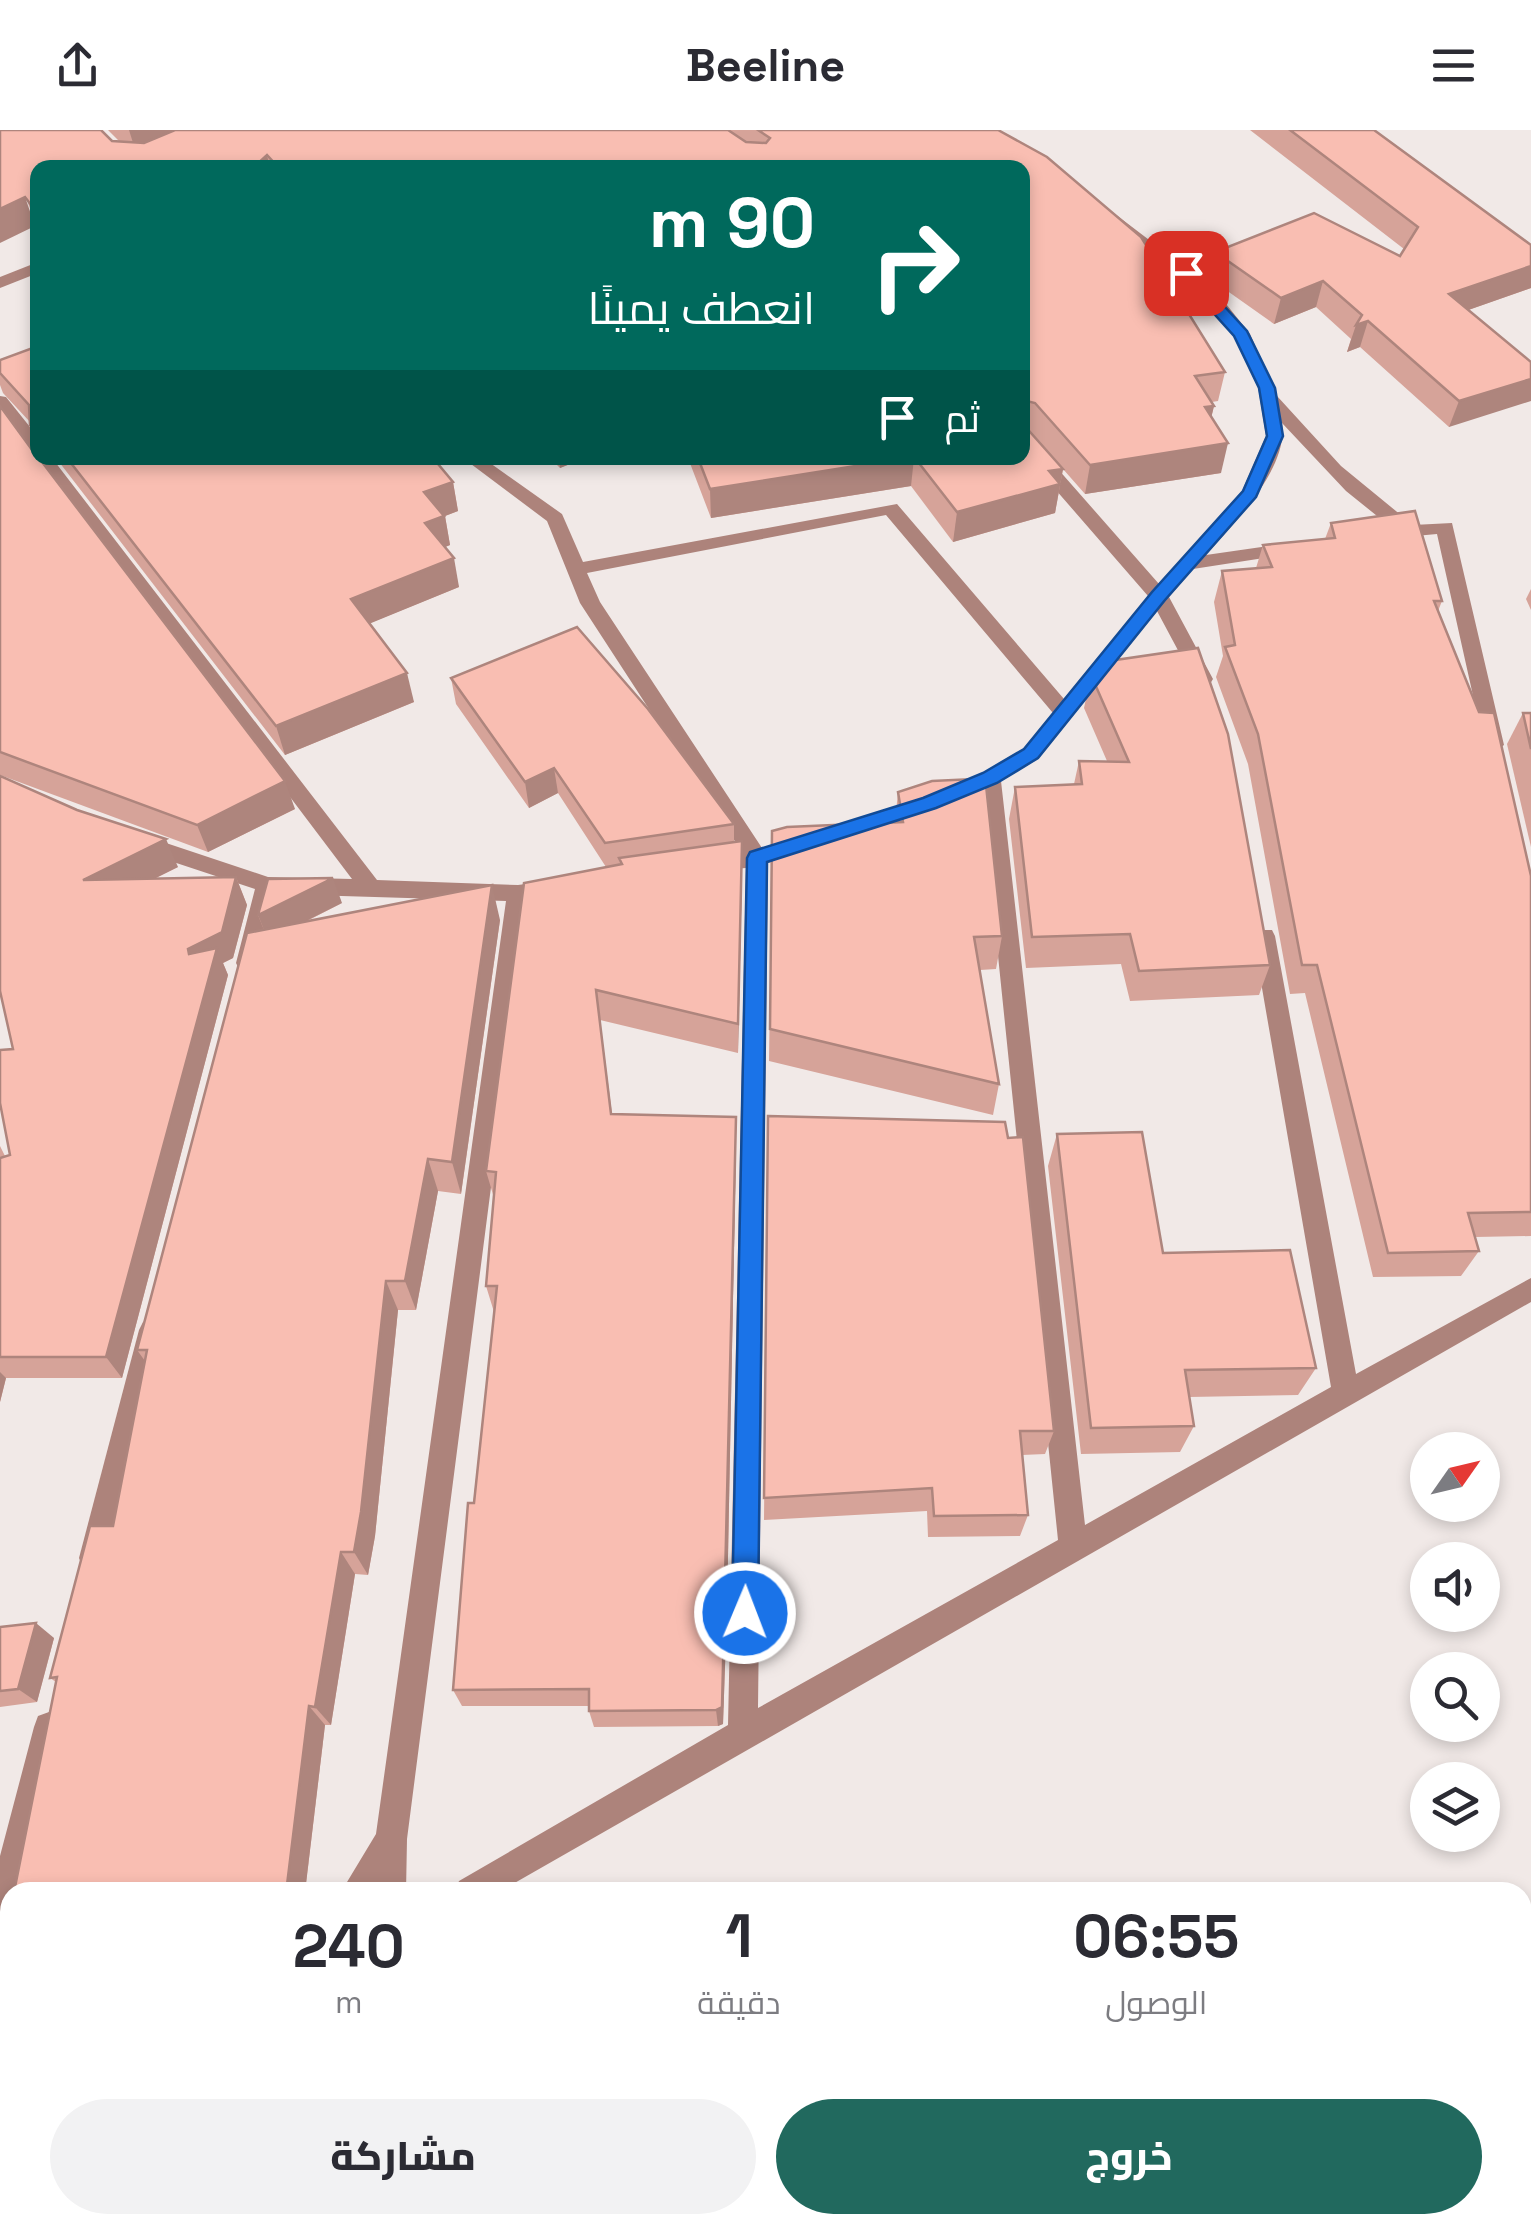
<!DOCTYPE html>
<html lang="ar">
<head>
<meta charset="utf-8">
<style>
  body { margin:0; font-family:"Space Grotesk",Cairo,sans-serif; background:#f2f2f3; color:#2b2b33; direction:rtl; height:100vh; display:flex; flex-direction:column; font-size:38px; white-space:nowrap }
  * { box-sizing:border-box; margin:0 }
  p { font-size:32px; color:#7c7c81 }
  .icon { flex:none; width:55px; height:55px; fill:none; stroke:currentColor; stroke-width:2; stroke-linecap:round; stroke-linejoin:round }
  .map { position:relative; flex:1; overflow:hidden; direction:ltr }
  .details { position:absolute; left:0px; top:1752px; width:1532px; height:352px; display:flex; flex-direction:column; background:#fff; border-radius:30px 30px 0 0; box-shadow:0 5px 15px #0003; direction:rtl }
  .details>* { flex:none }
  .banner { position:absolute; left:30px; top:30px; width:1000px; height:305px; border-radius:20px; box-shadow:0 5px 15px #0003; direction:rtl; background:#00695c; color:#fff; overflow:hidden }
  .needle { width:65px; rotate:56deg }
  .tools { position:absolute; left:1410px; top:1302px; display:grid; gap:20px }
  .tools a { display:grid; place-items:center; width:90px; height:90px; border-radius:50%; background:#fff; box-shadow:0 5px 15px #0003; font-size:50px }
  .pin { position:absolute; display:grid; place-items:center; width:85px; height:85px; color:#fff; margin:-42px; border-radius:20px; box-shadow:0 5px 15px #0006 }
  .me { position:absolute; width:110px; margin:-55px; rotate:1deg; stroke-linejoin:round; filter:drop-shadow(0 0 8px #0008) }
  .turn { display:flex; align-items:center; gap:35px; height:210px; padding:0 50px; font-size:45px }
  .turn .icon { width:130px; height:130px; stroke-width:2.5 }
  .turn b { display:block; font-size:70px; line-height:85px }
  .then { display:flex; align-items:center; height:95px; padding:0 50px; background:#0003; gap:20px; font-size:38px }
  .eta { display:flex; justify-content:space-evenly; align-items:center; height:170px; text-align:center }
  .eta b { font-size:60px; font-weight:800; line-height:70px }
  .button { display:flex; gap:20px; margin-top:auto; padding:20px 50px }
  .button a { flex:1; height:115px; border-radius:60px; background:#21695e; color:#fff; font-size:40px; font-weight:800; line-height:115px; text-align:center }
  .button a+a { background:#f2f2f3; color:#2b2b33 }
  header { display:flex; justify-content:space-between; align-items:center; height:130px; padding:0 50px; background:#fff; font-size:45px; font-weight:800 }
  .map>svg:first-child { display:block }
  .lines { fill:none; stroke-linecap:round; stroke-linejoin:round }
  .minor { fill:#ad837b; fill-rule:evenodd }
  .wall { fill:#d6a399 }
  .shaded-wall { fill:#ae857d }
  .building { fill:#f9beb2; stroke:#ae857d; stroke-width:2.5 }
  .route { fill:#1a73e8; stroke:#114b97; stroke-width:2.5 }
</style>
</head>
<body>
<header><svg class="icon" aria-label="menu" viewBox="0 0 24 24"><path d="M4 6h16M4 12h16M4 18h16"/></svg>Beeline<svg class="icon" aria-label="share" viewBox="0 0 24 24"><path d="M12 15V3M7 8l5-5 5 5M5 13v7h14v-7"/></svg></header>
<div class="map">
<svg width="1531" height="2103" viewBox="0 0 1531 2103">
  <rect width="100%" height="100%" fill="#f1e9e7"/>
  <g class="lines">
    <g class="minor">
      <path d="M 1115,84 L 1215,160 L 1250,204 L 1277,266 L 1341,336 L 1413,395 L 1452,393 L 1504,615 L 1494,622 L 1484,615 L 1437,404 L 1382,409 L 1382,401 L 1392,398 L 1346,361 L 1282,293 C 1289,338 1233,394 1206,425 L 1290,413 L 1300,419 L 1297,423 L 1193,439 L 1169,467 L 1213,549 L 1210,554 L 1196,554 L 1157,481 L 1038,629 L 1001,651 L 1085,1395 L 1331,1257 L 1253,806 L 1256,800 L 1272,800 L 1275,806 L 1356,1244 L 1531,1148 L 1531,1172 L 499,1762 L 454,1762 L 459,1751 L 728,1595 L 746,738 L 702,741 L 699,735 L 702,729 L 742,722 L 580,473 L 547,391 L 463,328 L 483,328 L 562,384 L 583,432 L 897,374 L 1064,569 L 1148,466 L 1022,321 L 1022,304 L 1028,305 L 1159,454 L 1242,361 L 1266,306 L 1258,257 L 1233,205 L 1203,168 L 1109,92 L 1109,86 ZM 886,385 L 1053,583 C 1044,594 1035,609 1023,619 C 970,664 831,696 762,718 L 600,472 L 587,443 ZM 981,660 L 1058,1410 L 758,1578 L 768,733 L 938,679 Z"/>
      <polygon points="38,132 38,143 0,158 0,147"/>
      <polygon points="0,266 6,267 38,307 38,328 52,328 377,750 518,755 556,750 567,758 556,766 528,770 407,1709 406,1762 341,1762 376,1704 506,771 276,764 258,833 255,839 239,839 236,833 255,759 131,718 128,712 131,706 139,704 268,747 352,749 37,332 36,325 0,283"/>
      <polygon points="152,1188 161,1192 165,1200 107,1428 103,1438 93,1442 83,1438 79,1428 139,1200 143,1192"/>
      <polygon points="49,1582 60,1586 64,1597 22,1762 10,1762 10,1799 0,1803 0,1726 34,1597 38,1586"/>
      <polygon points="10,2001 10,2037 0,2041 0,2005"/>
      <polygon points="60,2095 94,2095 91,2103 57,2103"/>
      <polygon points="187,2095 221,2095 218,2103 184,2103"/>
      <polygon points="297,2095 331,2095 329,2103 295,2103"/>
    </g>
  </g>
  <g class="wall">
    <polygon points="0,0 120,12 108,0 998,0 1225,242 1218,271 1212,272 1214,276 1211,288 1221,343 1085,364 1063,339 1055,383 953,412 911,356 711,388 688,328 1022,328 1022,38 38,38 38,99"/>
    <polygon points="1250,0 1374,0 1531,115 1531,158 1468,180 1531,232 1449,297 1360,217 1347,222 1351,209 1316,177 1274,194 1209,148 1215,122 1400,126 1404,119"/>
    <polygon points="38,216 38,314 30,292 3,263 0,255 0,230"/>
    <polygon points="0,276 295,679 208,722 0,645"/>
    <polygon points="56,328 433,328 453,352 458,381 445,386 450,415 445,417 459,457 370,493 414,572 285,625"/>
    <polygon points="550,328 585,328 560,338"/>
    <polygon points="1331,393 1442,471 1438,481 1531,746 1531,1106 1475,1107 1479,1121 1461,1146 1373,1147 1305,863 1290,864 1248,634 1216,547 1223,526 1214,472 1222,441 1256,438 1263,415 1325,409"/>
    <polygon points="1531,459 1531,480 1526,469"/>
    <polygon points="1091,545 1270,835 1259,865 1130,871 1121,834 1026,838 1009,689 1015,657 1074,654 1079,631 1107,631 1084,578"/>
    <polygon points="451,548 734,694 734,712 742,742 738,923 600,890 612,984 736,987 736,1015 727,1478 723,1594 718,1596 594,1597 589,1581 589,1576 462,1576 453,1560 494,1182 486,1156 494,1068 486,1041 606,737 558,663 529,678 456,574"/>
    <polygon points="1523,583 1531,583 1531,717 1507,614"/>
    <polygon points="0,646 178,737 154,749 236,747 247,775 233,828 223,833 228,845 122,1248 6,1248 0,1272 0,1016 5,1026 10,1025 13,919"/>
    <polygon points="898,662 1002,806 996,839 980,840 999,954 993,985 769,931 772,701 895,692"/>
    <polygon points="342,773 305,792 500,790 461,1064 438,1061 416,1180 398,1180 375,1406 368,1445 355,1444 331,1595 325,1595 305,1762 14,1762 56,1552 50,1548 113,1396 145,1231 137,1220 264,800 258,785"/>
    <polygon points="768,986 1054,1301 1045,1324 1022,1325 1028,1385 1020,1406 928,1407 927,1381 764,1390"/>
    <polygon points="1057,1004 1163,1123 1316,1238 1298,1265 1189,1267 1194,1296 1180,1322 1081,1324 1048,1036"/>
    <polygon points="0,1497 54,1508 37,1572 0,1577"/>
  </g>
  <g class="shaded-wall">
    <polygon points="129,0 218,0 138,29"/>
    <polygon points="267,25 270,38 253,38"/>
    <polygon points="25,67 35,96 0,113 0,79"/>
    <polygon points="1531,136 1531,158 1440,190 1449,164"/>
    <polygon points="1323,151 1316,177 1274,194 1281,168"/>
    <polygon points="1368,191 1360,217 1347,222 1356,195"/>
    <polygon points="1531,249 1531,271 1449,297 1459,271"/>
    <polygon points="1214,276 1207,305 1205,277"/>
    <polygon points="1228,313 1221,343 1085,364 1090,335"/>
    <polygon points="559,328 585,328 560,338"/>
    <polygon points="906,328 914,328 911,356 711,388 710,359"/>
    <polygon points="1063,339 1055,383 953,412 957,382 1049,341"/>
    <polygon points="453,352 458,381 445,386 450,415 431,423 425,393 424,362"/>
    <polygon points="454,428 459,457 359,498 351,469"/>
    <polygon points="407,543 414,572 285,625 276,596"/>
    <polygon points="554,638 558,663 529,678 525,652"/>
    <polygon points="285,651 295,679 208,722 197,695"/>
    <polygon points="166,709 178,737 97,777 83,750"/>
    <polygon points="742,711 742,742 738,923 738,894"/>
    <polygon points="236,747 247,775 233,828 223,833 228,845 122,1248 106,1227 200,845 188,819"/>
    <polygon points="333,748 342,773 268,810 258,785"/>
    <polygon points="492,755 500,790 461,1064 452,1032"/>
    <polygon points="736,987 736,1015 727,1478 723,1594 718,1596 716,1580"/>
    <polygon points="428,1029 438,1061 416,1180 405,1151"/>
    <polygon points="386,1151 398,1180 375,1406 368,1445 354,1422"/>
    <polygon points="0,1242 6,1248 0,1272"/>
    <polygon points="341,1422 355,1444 331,1595 315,1577"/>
    <polygon points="36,1493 54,1508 37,1572 18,1559"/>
    <polygon points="309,1576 325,1595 305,1762 297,1762 287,1755"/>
    <polygon points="196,1756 207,1762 195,1762"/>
  </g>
  <g class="building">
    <polygon points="0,0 101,0 112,11 144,13 175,0 728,0 746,12 766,13 770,8 758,0 998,0 1047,27 1141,107 1225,242 1195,246 1214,276 1205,277 1228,313 1090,335 1035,273 1027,271 1022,274 1022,38 279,38 267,25 253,38 38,38 38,84 25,67 0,79"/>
    <polygon points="1290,0 1374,0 1531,115 1531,136 1449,164 1531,232 1531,249 1459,271 1368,191 1356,195 1362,185 1323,151 1281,168 1215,122 1314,83 1400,126 1418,97"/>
    <polygon points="38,216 38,296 30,295 29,275 0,243 0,230"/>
    <polygon points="0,276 38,328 39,328 285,651 197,695 0,622"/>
    <polygon points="1022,276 1023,294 1063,339 1049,341 1060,354 957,382 915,328 1022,328"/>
    <polygon points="67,328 433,328 453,352 424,362 444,386 425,393 454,428 351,469 407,543 276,596"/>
    <polygon points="698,328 906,328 710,359"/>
    <polygon points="1415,381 1442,471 1434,471 1479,582 1494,583 1531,746 1531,1082 1468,1083 1479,1121 1388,1123 1317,835 1302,835 1258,604 1225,517 1235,515 1222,441 1272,437 1263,415 1335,408 1331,393"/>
    <polygon points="577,497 648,579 734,694 605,713 554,638 525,652 451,548"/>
    <polygon points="1198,518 1228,604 1270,835 1139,841 1130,804 1032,807 1015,657 1082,654 1079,631 1129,632 1091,545 1102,532"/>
    <polygon points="1523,583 1531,583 1531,619"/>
    <polygon points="0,646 77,680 166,709 83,750 236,747 222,802 188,819 189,824 217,818 106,1227 0,1227 0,1028 10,1025 0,973 0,920 13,919 0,861"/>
    <polygon points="974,649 975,656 986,655 1002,806 974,807 999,954 770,899 772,701 787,697 903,692 898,662 932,651"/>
    <polygon points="742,711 738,894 596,860 611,984 736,987 722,1577 716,1580 589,1581 589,1559 453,1560 468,1373 474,1373 497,1156 486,1156 496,1042 486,1041 524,753 622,734 619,728"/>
    <polygon points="333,748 258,785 268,749"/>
    <polygon points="492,755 452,1032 428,1029 405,1151 386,1151 361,1382 354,1422 341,1422 315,1577 309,1576 287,1755 196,1756 195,1762 14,1762 57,1547 50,1548 90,1396 113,1396 147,1220 137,1220 247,803"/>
    <polygon points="768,986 1005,992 1008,1008 1023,1007 1054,1301 1020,1301 1028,1385 934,1386 932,1358 764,1368"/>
    <polygon points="1142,1002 1163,1123 1290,1120 1316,1238 1185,1240 1194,1296 1091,1298 1057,1004"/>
    <polygon points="36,1493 18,1559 0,1561 0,1497"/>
    <polygon points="10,1784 10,1847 0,1848 0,1835"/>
  </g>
  <polygon class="route" points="1180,140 1191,140 1247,201 1275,258 1283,306 1256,367 1165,470 1038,628 997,653 936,678 767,732 758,1483 754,1492 745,1496 736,1492 732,1483 747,728 750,722 923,668 983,643 1024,619 1152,462 1243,361 1267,306 1259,258 1234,206 1180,146"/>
</svg>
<div class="tools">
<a><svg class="needle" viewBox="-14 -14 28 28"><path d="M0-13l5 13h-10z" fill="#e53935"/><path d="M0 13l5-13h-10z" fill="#7c7c81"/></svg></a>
<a><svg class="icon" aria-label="sound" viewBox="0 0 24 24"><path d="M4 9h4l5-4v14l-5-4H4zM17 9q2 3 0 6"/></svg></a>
<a><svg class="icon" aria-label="search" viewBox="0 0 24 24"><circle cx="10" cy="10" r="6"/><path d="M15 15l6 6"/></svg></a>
<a><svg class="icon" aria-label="layers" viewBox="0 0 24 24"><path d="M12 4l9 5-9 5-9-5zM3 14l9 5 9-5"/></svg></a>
</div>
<div class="pin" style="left:1186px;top:143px;background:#d93025"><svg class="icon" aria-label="arrive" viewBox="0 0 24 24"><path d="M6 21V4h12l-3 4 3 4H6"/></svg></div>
<svg class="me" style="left:745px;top:1483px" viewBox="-20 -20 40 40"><circle r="17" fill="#1a73e8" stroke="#fff" stroke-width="3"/><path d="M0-11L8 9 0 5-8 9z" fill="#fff"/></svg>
<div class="banner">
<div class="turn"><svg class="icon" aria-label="right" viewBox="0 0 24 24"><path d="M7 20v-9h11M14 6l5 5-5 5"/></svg><div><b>90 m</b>انعطف يمينًا</div></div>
<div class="then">ثم<svg class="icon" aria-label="arrive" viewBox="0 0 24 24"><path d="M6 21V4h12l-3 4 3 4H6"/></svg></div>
</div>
<section class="details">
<div class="eta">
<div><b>06:55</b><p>الوصول</p></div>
<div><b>1</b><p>دقيقة</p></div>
<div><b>240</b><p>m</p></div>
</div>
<div class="button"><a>خروج</a><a>مشاركة</a></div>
</section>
</div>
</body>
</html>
